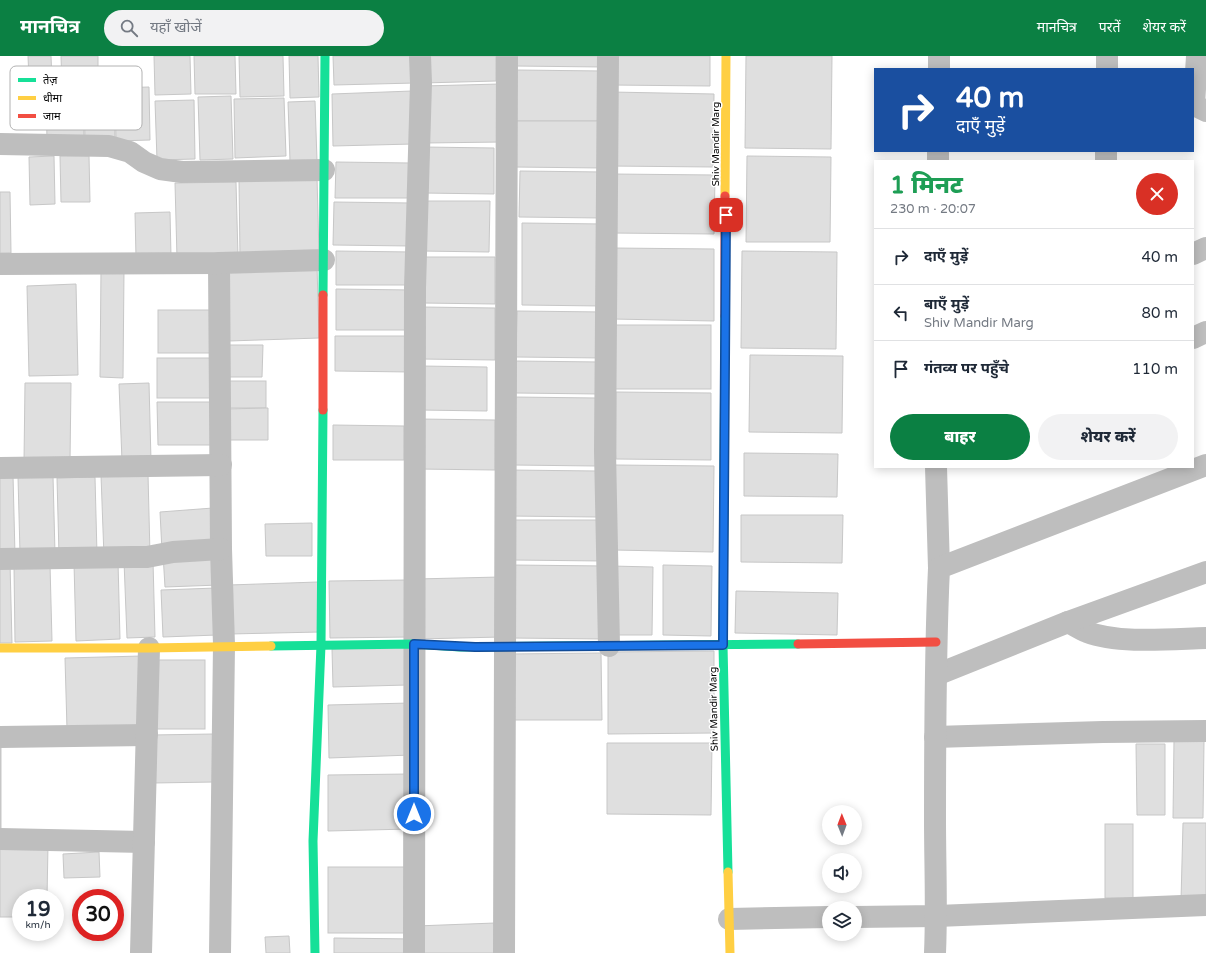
<!DOCTYPE html>
<html lang="hi">
<head>
<meta charset="utf-8">
<style>
  body { margin:0; font-family:"Varela Round","Noto Sans Devanagari",sans-serif; background:#f2f2f3; color:#1f2937; height:100vh; display:flex; flex-direction:column; font-size:15px; white-space:nowrap }
  * { box-sizing:border-box; margin:0 }
  p { font-size:13px; color:#747a83 }
  .icon { flex:none; width:22px; height:22px; fill:none; stroke:currentColor; stroke-width:2; stroke-linecap:round; stroke-linejoin:round }
  .map { position:relative; flex:1; overflow:hidden }
  .sheet { position:absolute; left:874px; top:104px; width:320px; height:308px; display:flex; flex-direction:column; background:#fff; border-radius:0px; box-shadow:0 2px 10px #0003 }
  .sheet>* { flex:none }
  .top-card { position:absolute; left:874px; top:12px; width:320px; height:84px; border-radius:0px; box-shadow:0 2px 10px #0003; background:#1a4fa0; color:#fff; overflow:hidden }
  .needle { width:26px; rotate:359deg }
  .controls { position:absolute; left:822px; top:749px; display:grid; gap:8px }
  .controls a { display:grid; place-items:center; width:40px; height:40px; border-radius:50%; background:#fff; box-shadow:0 2px 10px #0003; font-size:20px }
  .speed { position:absolute; left:12px; top:833px; display:flex; gap:8px; font-size:20px; font-weight:700; text-align:center }
  .speed>* { display:grid; place-content:center; width:52px; height:52px; border-radius:50%; background:#fff; box-shadow:0 2px 10px #0003; line-height:1 }
  .speed small { font-size:10px; font-weight:400 }
  .speed .limit { border:6px solid #d22; background:#fff; color:#111 }
  .pin { position:absolute; display:grid; place-items:center; width:34px; height:34px; color:#fff; margin:-17px; border-radius:8px; box-shadow:0 2px 6px #0006 }
  .me { position:absolute; width:44px; margin:-22px; rotate:0deg; stroke-linejoin:round; filter:drop-shadow(0 0 3px #0008) }
  .turn { display:flex; align-items:center; gap:14px; height:84px; padding:0 16px; font-size:18px }
  .turn .icon { width:52px; height:52px; stroke-width:2.5 }
  .turn b { display:block; font-size:28px; line-height:34px }
  .round { display:grid; place-items:center; flex:none; width:42px; height:42px; border-radius:21px; background:#f2f2f3 }
  .summary { display:flex; align-items:center; justify-content:space-between; height:68px; padding:0 16px }
  h1 { font-size:24px; font-weight:800; line-height:30px; color:#1e9e55 }
  .cta { display:flex; gap:8px; margin-top:auto; padding:8px 16px }
  .cta a { flex:1; height:46px; border-radius:24px; background:#0b8043; color:#fff; font-size:16px; font-weight:800; line-height:46px; text-align:center }
  .cta a+a { background:#f2f2f3; color:#1f2937 }
  ul { padding:0; list-style:none }
  li { display:flex; align-items:center; gap:12px; height:56px; padding:0 16px; border-top:1px solid #e0e1e3 }
  li div { flex:1 }
  li b { display:block; font-size:15px }
  li em { font-style:normal }
  header { display:flex; align-items:center; gap:24px; box-sizing:border-box; height:56px; padding:0 20px; background:#0b8043; color:#fff }
  header strong { font-size:19px }
  nav { display:flex; gap:22px; margin-inline-start:auto; font-size:14px }
  .search { width:280px; height:36px; background:#f2f2f3; display:flex; align-items:center; gap:10px; box-sizing:border-box; padding:0 14px; border-radius:22px; color:#747a83; font-size:15px }
  .map>svg:first-child { display:block }
  .building { fill:#dfdfdf; stroke:#c7c7c7 }
  .lines { fill:none; stroke-linecap:round; stroke-linejoin:round }
  .street { stroke:#bebebe; stroke-width:22 }
  .fast { stroke:#16e098; stroke-width:9 }
  .slow { stroke:#ffcf43; stroke-width:9 }
  .jam { stroke:#f24e42; stroke-width:9 }
  .route-casing { stroke:#114b97; stroke-width:10 }
  .route { stroke:#1a73e8; stroke-width:7 }
  .labels { text-anchor:middle; stroke-width:3; stroke-linejoin:round; paint-order:stroke }
  .street-label { font-size:10px; fill:#000; stroke:#fff }
  .key { fill:#fff; stroke:#b2b2b2; stroke-width:1 }
  .key-label { font-size:11px; fill:#000 }
</style>
</head>
<body>
<header>
<strong>मानचित्र</strong>
<div class="search"><svg class="icon" aria-label="search" viewBox="0 0 24 24"><circle cx="10" cy="10" r="6"/><path d="M15 15l6 6"/></svg>यहाँ खोजें</div>
<nav><a>मानचित्र</a><a>परतें</a><a>शेयर करें</a></nav>
</header>
<div class="map">
<svg width="1206" height="897" viewBox="0 0 1206 897">
  <rect width="100%" height="100%" fill="#fff"/>
  <g class="building">
    <polygon points="28,0 51,0 52,24 29,24"/>
    <polygon points="61,0 98,0 98,30 62,31"/>
    <polygon points="154,0 190,0 191,38 155,39"/>
    <polygon points="194,0 235,0 236,38 195,38"/>
    <polygon points="239,0 283,0 284,40 240,41"/>
    <polygon points="289,0 318,0 319,41 290,42"/>
    <polygon points="333,0 415,0 415,27 334,29"/>
    <polygon points="422,0 496,0 496,25 423,27"/>
    <polygon points="515,0 603,0 603,11 515,10"/>
    <polygon points="611,0 710,0 710,30 611,29"/>
    <polygon points="746,0 832,0 831,93 745,92"/>
    <polygon points="517,14 603,15 603,65 516,65"/>
    <polygon points="500,28 502,86 425,87 423,30"/>
    <polygon points="149,31 150,84 116,85 115,32"/>
    <polygon points="83,32 84,84 47,84 46,33"/>
    <polygon points="114,32 115,85 85,85 84,33"/>
    <polygon points="412,35 413,88 333,90 332,38"/>
    <polygon points="611,36 714,38 713,111 610,110"/>
    <polygon points="231,40 233,103 200,104 198,41"/>
    <polygon points="284,42 286,100 235,102 234,43"/>
    <polygon points="194,44 195,103 157,104 155,45"/>
    <polygon points="315,45 317,105 290,105 288,46"/>
    <polygon points="515,65 603,65 602,112 514,111"/>
    <polygon points="424,91 494,92 494,138 423,137"/>
    <polygon points="54,100 55,148 30,149 29,101"/>
    <polygon points="60,100 89,100 90,146 61,146"/>
    <polygon points="747,100 831,101 830,186 746,186"/>
    <polygon points="336,106 410,107 409,142 335,142"/>
    <polygon points="520,115 603,116 602,162 519,161"/>
    <polygon points="612,118 715,119 714,178 612,177"/>
    <polygon points="317,121 319,198 240,201 239,124"/>
    <polygon points="236,126 238,201 177,202 175,127"/>
    <polygon points="0,136 10,136 11,197 0,197"/>
    <polygon points="422,145 490,145 489,196 421,195"/>
    <polygon points="334,146 411,147 411,190 333,189"/>
    <polygon points="170,156 171,200 136,201 135,157"/>
    <polygon points="522,167 603,168 602,250 522,249"/>
    <polygon points="613,192 714,193 714,265 612,263"/>
    <polygon points="336,195 412,196 411,229 336,229"/>
    <polygon points="742,195 837,196 836,293 741,292"/>
    <polygon points="423,201 495,201 495,248 423,247"/>
    <polygon points="317,210 319,282 229,285 227,212"/>
    <polygon points="101,214 124,214 123,322 100,321"/>
    <polygon points="76,228 78,319 29,320 27,230"/>
    <polygon points="336,233 411,234 411,274 336,274"/>
    <polygon points="422,251 495,252 495,304 421,303"/>
    <rect x="158" y="254" width="57" height="43"/>
    <polygon points="517,255 604,256 603,302 516,301"/>
    <rect x="612" y="269" width="99" height="64"/>
    <polygon points="335,280 412,280 411,316 335,315"/>
    <polygon points="229,289 263,289 262,321 229,321"/>
    <polygon points="750,299 843,300 842,377 749,376"/>
    <rect x="157" y="302" width="57" height="40"/>
    <polygon points="516,305 600,306 600,338 516,337"/>
    <polygon points="421,310 487,311 487,355 420,354"/>
    <rect x="228" y="325" width="38" height="27"/>
    <polygon points="25,327 71,327 70,405 24,405"/>
    <polygon points="149,327 151,405 122,405 119,328"/>
    <polygon points="616,336 711,337 711,404 616,403"/>
    <polygon points="513,341 597,342 596,410 513,409"/>
    <polygon points="157,346 216,346 216,389 158,389"/>
    <polygon points="268,352 268,384 226,384 226,353"/>
    <polygon points="419,363 495,364 495,414 418,413"/>
    <polygon points="333,369 404,370 404,404 333,404"/>
    <polygon points="744,397 838,398 837,441 744,440"/>
    <polygon points="615,409 714,410 713,496 614,494"/>
    <polygon points="509,414 597,415 597,461 509,460"/>
    <polygon points="148,418 150,499 104,501 101,419"/>
    <polygon points="0,419 13,419 15,499 0,499"/>
    <polygon points="53,420 55,497 20,497 18,421"/>
    <polygon points="95,421 97,498 59,499 57,422"/>
    <polygon points="213,452 215,492 162,495 160,456"/>
    <polygon points="741,459 843,459 842,507 741,506"/>
    <polygon points="513,464 603,464 602,505 513,504"/>
    <polygon points="312,467 312,500 266,500 265,468"/>
    <polygon points="217,496 219,529 165,531 163,498"/>
    <polygon points="124,505 153,505 155,581 127,582"/>
    <polygon points="118,506 120,583 76,585 74,507"/>
    <polygon points="10,507 12,587 0,587 0,508"/>
    <polygon points="50,509 52,585 15,586 14,510"/>
    <polygon points="512,509 606,510 605,583 511,582"/>
    <polygon points="663,509 712,510 711,580 663,579"/>
    <polygon points="611,510 653,511 652,579 610,579"/>
    <polygon points="500,521 501,581 418,583 416,523"/>
    <polygon points="408,524 409,581 330,582 329,525"/>
    <polygon points="318,526 320,576 230,578 229,529"/>
    <polygon points="216,532 217,579 163,581 161,534"/>
    <polygon points="736,535 838,537 837,579 735,577"/>
    <polygon points="406,591 407,629 333,631 332,593"/>
    <polygon points="714,595 714,677 608,678 608,596"/>
    <polygon points="601,597 602,664 509,664 508,598"/>
    <polygon points="142,600 143,672 67,673 65,602"/>
    <rect x="154" y="604" width="51" height="69"/>
    <polygon points="410,647 411,699 329,702 328,649"/>
    <polygon points="213,678 214,726 153,727 152,679"/>
    <polygon points="1174,684 1204,685 1203,762 1173,762"/>
    <rect x="0" y="685" width="1" height="92"/>
    <polygon points="607,687 712,687 711,759 607,758"/>
    <polygon points="1136,688 1165,688 1165,759 1137,759"/>
    <polygon points="409,718 409,773 328,775 328,719"/>
    <polygon points="1183,767 1206,767 1206,845 1181,845"/>
    <rect x="1105" y="768" width="28" height="74"/>
    <polygon points="0,789 48,789 47,842 21,842 21,861 0,861"/>
    <polygon points="99,796 100,821 64,822 63,798"/>
    <rect x="328" y="811" width="82" height="66"/>
    <polygon points="495,867 496,897 417,897 416,870"/>
    <polygon points="289,880 290,897 266,897 265,881"/>
    <polygon points="334,882 414,883 414,897 334,897"/>
  </g>
  <g class="lines">
    <g class="street">
      <polyline points="608,0 605,395 609,590"/>
      <polyline points="1197,0 1194,49 1206,55"/>
      <polyline points="939,13 939,0"/>
      <polyline points="1107,13 1107,0"/>
      <polyline points="0,88 109,90 130,96 144,106 160,113 182,116 324,114"/>
      <polyline points="938,105 938,95"/>
      <polyline points="1106,105 1106,95"/>
      <polyline points="1193,198 1206,192"/>
      <polyline points="219,207 221,493 224,589 220,897"/>
      <polyline points="0,208 219,207 324,204"/>
      <polyline points="1193,282 1206,276"/>
      <polyline points="936,411 939,512"/>
      <polyline points="0,412 221,409"/>
      <polyline points="0,503 133,501 147,501 173,496 221,493"/>
      <path d="M 1068,566 C 1074,569 1080,573 1087,576 C 1118,588 1171,583 1206,582"/>
      <polyline points="936,619 1068,566 1206,516"/>
      <polyline points="0,681 147,679"/>
      <polyline points="935,681 1103,676 1206,675"/>
      <polyline points="0,783 144,786"/>
      <polyline points="855,861 937,860 1206,849"/>
      <polyline points="729,863 829,861"/>
      <polyline points="141,897 149,592"/>
      <polyline points="414,897 415,232 421,27 420,0"/>
      <polyline points="504,897 507,0"/>
      <path d="M 935,897 C 937,852 935,808 935,763 C 935,680 935,596 939,512 L 1206,409"/>
    </g>
    <g class="fast">
      <polyline points="323,239 325,0"/>
      <polyline points="725,260 723,589 728,816"/>
      <polyline points="271,590 414,588 460,591 798,588"/>
      <polyline points="315,897 313,785 321,589 323,354"/>
    </g>
    <g class="slow">
      <polyline points="725,140 726,0"/>
      <polyline points="0,592 149,592 271,590"/>
      <polyline points="728,816 730,897"/>
    </g>
    <g class="jam">
      <polyline points="725,260 725,140"/>
      <polyline points="323,354 323,239"/>
      <polyline points="798,588 936,586"/>
    </g>
  </g>
  <g class="lines">
    <g class="route-casing">
      <polyline id="route" points="414,758 414,588 475,591 723,589 726,159"/>
    </g>
    <use href="#route" class="route"/>
  </g>
  <g class="labels">
    <g class="street-label">
      <text transform="translate(715 88) rotate(-90)" y="4">Shiv Mandir Marg</text>
      <text transform="translate(713 653) rotate(-91)" y="4">Shiv Mandir Marg</text>
    </g>
  </g>
  <rect x="10" y="10" width="132" height="64" rx="6" class="key"/>
  <rect x="18" y="22" width="18" height="4" fill="#16e098"/>
  <rect x="18" y="40" width="18" height="4" fill="#ffcf43"/>
  <rect x="18" y="58" width="18" height="4" fill="#f24e42"/>
  <g class="key-label">
    <text x="43" y="28">तेज़</text>
    <text x="43" y="46">धीमा</text>
    <text x="43" y="64">जाम</text>
  </g>
</svg>
<div class="controls">
<a><svg class="needle" viewBox="-14 -14 28 28"><path d="M0-13l5 13h-10z" fill="#e53935"/><path d="M0 13l5-13h-10z" fill="#747a83"/></svg></a>
<a><svg class="icon" aria-label="sound" viewBox="0 0 24 24"><path d="M4 9h4l5-4v14l-5-4H4zM17 9q2 3 0 6"/></svg></a>
<a><svg class="icon" aria-label="layers" viewBox="0 0 24 24"><path d="M12 4l9 5-9 5-9-5zM3 14l9 5 9-5"/></svg></a>
</div>
<div class="speed"><div>19<small>km/h</small></div><div class="limit">30</div></div>
<div class="pin" style="left:726px;top:159px;background:#d93025"><svg class="icon" aria-label="arrive" viewBox="0 0 24 24"><path d="M6 21V4h12l-3 4 3 4H6"/></svg></div>
<svg class="me" style="left:414px;top:758px" viewBox="-20 -20 40 40"><circle r="17" fill="#1a73e8" stroke="#fff" stroke-width="3"/><path d="M0-11L8 9 0 5-8 9z" fill="#fff"/></svg>
<div class="top-card">
<div class="turn"><svg class="icon" aria-label="right" viewBox="0 0 24 24"><path d="M7 20v-9h11M14 6l5 5-5 5"/></svg><div><b>40 m</b>दाएँ मुड़ें</div></div>
</div>
<section class="sheet">
<div class="summary"><div><h1>1 मिनट</h1><p>230 m · 20:07</p></div><a class="round" style="background:#d93025;color:#fff"><svg class="icon" aria-label="close" viewBox="0 0 24 24"><path d="M6 6l12 12M18 6L6 18"/></svg></a></div>
<ul>
<li><svg class="icon" aria-label="right" viewBox="0 0 24 24"><path d="M7 20v-9h11M14 6l5 5-5 5"/></svg><div><b>दाएँ मुड़ें</b></div><em>40 m</em></li>
<li><svg class="icon" aria-label="left" viewBox="0 0 24 24"><path d="M17 20v-9H6M10 6l-5 5 5 5"/></svg><div><b>बाएँ मुड़ें</b><p>Shiv Mandir Marg</p></div><em>80 m</em></li>
<li><svg class="icon" aria-label="arrive" viewBox="0 0 24 24"><path d="M6 21V4h12l-3 4 3 4H6"/></svg><div><b>गंतव्य पर पहुँचे</b></div><em>110 m</em></li>
</ul>
<div class="cta"><a>बाहर</a><a>शेयर करें</a></div>
</section>
</div>
</body>
</html>
